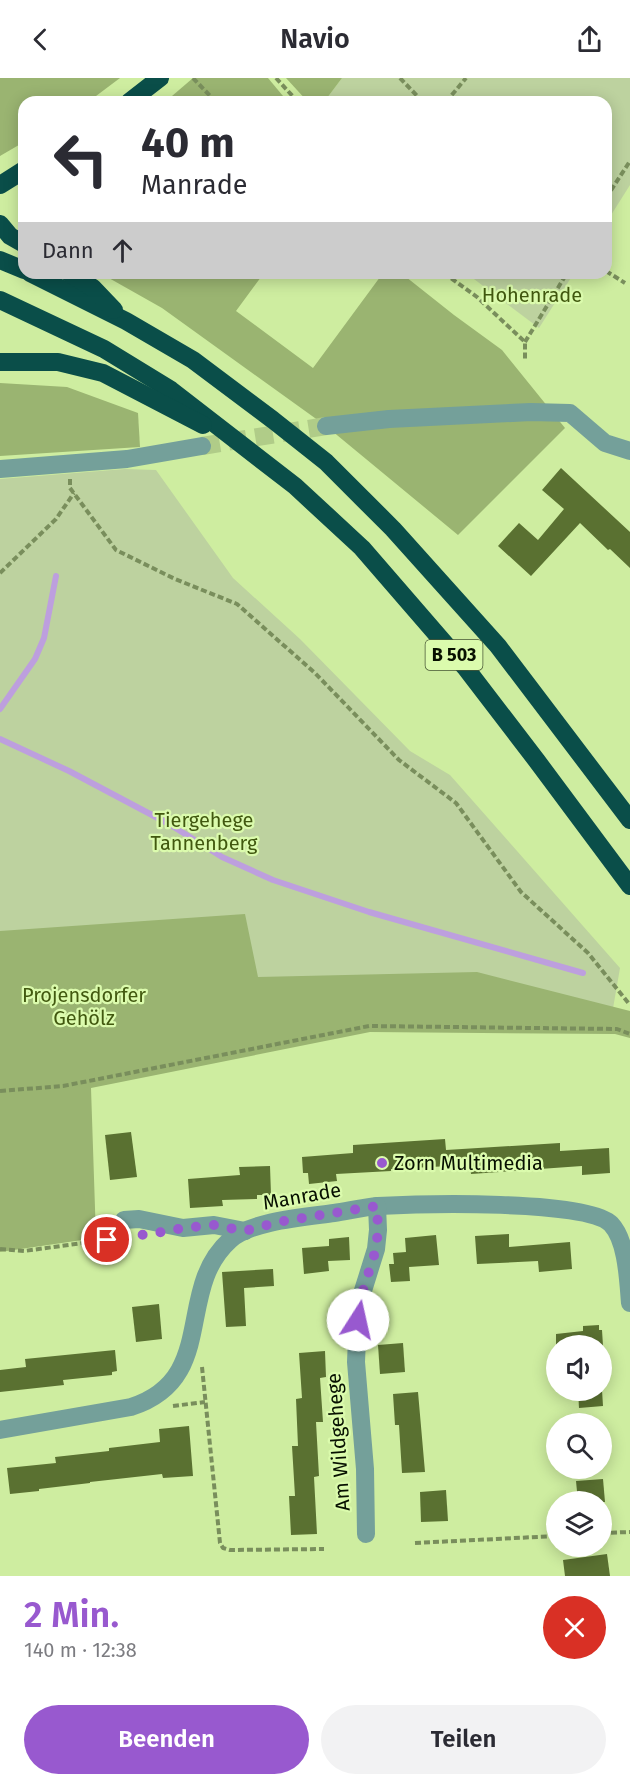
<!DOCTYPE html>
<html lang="de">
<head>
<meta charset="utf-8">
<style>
  body { margin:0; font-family:"Fira Sans",sans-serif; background:#f2f2f3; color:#2b2b33; height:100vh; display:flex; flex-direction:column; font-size:22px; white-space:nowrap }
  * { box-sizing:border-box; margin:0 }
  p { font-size:20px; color:#7c7c81 }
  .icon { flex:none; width:33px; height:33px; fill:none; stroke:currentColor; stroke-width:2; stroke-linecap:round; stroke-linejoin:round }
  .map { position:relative; height:1498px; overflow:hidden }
  .drawer { display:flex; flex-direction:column; background:#fff; flex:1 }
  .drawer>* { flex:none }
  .top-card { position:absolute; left:18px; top:18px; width:594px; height:183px; border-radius:18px; box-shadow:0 3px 15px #0003; background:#fff; color:#2b2b33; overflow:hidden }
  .tools { position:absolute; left:546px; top:1257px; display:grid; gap:12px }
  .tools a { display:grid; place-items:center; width:66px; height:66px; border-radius:50%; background:#fff; box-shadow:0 3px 15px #0003; font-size:30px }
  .pin { position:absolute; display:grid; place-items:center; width:51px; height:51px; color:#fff; margin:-26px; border:3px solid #fff; border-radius:50%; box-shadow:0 2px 6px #0007 }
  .me { position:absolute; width:66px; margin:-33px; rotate:10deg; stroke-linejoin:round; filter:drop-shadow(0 0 4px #0008) }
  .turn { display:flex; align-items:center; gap:21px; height:126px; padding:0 24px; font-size:27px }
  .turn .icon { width:78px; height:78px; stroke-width:2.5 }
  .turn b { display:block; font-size:42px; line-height:51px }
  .then { display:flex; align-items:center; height:57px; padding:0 24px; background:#0003; gap:12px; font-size:22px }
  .round { display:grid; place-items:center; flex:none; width:63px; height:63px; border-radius:32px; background:#f2f2f3 }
  .headline { display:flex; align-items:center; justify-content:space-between; height:102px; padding:0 24px }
  h1 { font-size:36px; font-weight:600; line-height:45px; color:#9859cf }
  .button { display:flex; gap:12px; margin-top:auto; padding:12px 24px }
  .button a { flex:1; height:69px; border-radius:36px; background:#9859cf; color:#fff; font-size:24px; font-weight:600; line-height:69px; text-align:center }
  .button a+a { background:#f2f2f3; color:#2b2b33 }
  header { display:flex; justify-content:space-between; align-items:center; height:78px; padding:0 24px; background:#fff; font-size:27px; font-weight:600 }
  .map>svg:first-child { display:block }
  .green { fill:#bdd29f }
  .forest { fill:#9ab471 }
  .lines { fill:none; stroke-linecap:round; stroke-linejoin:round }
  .stream { stroke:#bd9fde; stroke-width:6 }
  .building { fill:#5a7131 }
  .minor-tunnel { stroke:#b0cc88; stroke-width:18; stroke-dasharray:18 9; stroke-linecap:butt }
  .path { stroke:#798e5c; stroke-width:4; stroke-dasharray:6 3; stroke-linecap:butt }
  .minor { stroke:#74a09a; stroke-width:18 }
  .highway { stroke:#0a4e49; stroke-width:18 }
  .route { stroke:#9859cf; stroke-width:10; stroke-dasharray:0 18 }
  .poi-dot { fill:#9859cf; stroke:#dbfbad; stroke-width:2 }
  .labels { text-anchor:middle; stroke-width:4.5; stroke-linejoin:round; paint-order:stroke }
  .shield { fill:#dbfbad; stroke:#475634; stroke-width:1.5 }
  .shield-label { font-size:18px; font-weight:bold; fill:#071000 }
  .park-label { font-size:20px; fill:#41580f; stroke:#dbfbad }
  .poi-label { font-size:20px; fill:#071000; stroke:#dbfbad; text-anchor:start }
  .street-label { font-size:20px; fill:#071000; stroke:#dbfbad }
</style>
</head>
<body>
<header><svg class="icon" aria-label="back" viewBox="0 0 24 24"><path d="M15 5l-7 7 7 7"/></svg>Navio<svg class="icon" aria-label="share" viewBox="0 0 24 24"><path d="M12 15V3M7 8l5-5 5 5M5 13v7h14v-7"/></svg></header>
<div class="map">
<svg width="630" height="1498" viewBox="0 0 630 1498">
  <rect width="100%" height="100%" fill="#ceeda0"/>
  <g class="green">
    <polygon points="342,0 630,0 630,107 606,145 606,24 324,24"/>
    <polygon points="466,195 574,195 539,250"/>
    <polygon points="125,391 156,392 233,500 300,561 410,673 450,697 620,890 612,936 369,930 0,992 0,401"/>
  </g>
  <g class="forest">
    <polygon points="0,0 120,0 88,24 24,24 24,64 0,78"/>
    <polygon points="193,0 268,0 288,24 165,24"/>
    <polygon points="286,0 342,0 324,24 308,24"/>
    <polygon points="100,195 264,195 236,233 313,290 383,195 401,195 454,237 502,272 565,350 458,457 326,348 162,230"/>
    <polygon points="0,305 67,309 138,335 140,369 0,378"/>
    <polygon points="245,836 258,899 477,894 630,933 630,960 615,956 370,954 91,1010 96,1160 0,1174 0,853"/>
  </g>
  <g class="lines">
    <g class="stream">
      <polyline points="0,631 35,581 44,560 56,498"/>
      <polyline points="0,661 69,693 169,746 222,779 273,802 369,834 583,895"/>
    </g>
  </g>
  <g class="building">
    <polygon points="561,390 630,454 630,490 610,471 608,472 580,445 531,498 498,468 519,445 538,462 564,431 542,412"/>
    <polygon points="131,1054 137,1099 110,1102 105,1057"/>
    <polygon points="445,1061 446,1072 560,1065 560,1073 609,1070 610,1095 582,1097 582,1088 471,1096 470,1087 391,1091 391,1093 336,1096 337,1103 309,1106 308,1095 303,1095 302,1079 353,1075 353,1067"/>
    <polygon points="270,1088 271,1117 257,1117 257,1121 222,1122 223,1128 190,1130 188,1101 240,1097 239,1089"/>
    <polygon points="509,1156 509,1169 570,1164 572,1191 539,1194 538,1183 477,1186 475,1158"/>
    <polygon points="436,1157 439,1187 409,1189 410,1203 391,1204 389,1186 394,1186 393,1175 406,1174 405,1160"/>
    <polygon points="349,1159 350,1182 328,1183 329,1193 304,1196 302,1170 329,1168 329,1161"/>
    <polygon points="273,1191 274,1208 244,1210 246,1248 226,1249 222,1194"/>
    <polygon points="159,1226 162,1261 136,1264 132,1229"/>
    <polygon points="599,1247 599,1252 602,1252 603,1268 556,1268 556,1256 583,1253 583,1248"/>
    <polygon points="403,1265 405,1294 380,1296 378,1267"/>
    <polygon points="115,1272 117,1293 112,1294 112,1297 63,1302 64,1307 0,1314 0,1292 26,1289 25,1281"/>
    <polygon points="325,1273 326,1299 320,1300 323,1344 316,1344 319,1398 314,1399 317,1456 291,1457 289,1418 295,1418 292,1368 298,1368 296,1321 302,1320 299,1275"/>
    <polygon points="578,1312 602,1312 603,1328 579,1330"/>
    <polygon points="418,1314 425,1394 402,1395 399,1347 395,1347 393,1316"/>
    <polygon points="189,1348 193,1398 163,1400 162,1396 90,1404 90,1405 39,1411 39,1413 10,1416 7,1390 56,1385 55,1379 109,1373 109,1370 160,1364 159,1351"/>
    <polygon points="603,1401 605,1424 578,1424 576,1403"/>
    <polygon points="446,1412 448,1443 421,1444 420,1414"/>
    <polygon points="607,1476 610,1498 565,1498 563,1482"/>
  </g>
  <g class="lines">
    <polyline class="minor-tunnel" points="202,368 326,348"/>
    <g class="path">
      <polyline points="193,0 216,24"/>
      <polyline points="276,0 298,24"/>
      <polyline points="400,0 423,24"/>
      <polyline points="446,24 466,0"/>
      <polyline points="606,120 630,83"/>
      <polyline points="606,193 625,205"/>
      <polyline points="444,195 477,219 525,264 525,281"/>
      <polyline points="525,264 567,195"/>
      <polyline points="70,401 70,410 116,472 175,501 237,526 315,595 399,682 456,725 521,814 588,875 630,927"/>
      <polyline points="0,495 56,441 74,415"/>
      <polyline points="0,1013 63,1008 369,948 617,951 630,956"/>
      <polyline points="0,1171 24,1173 120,1160"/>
      <polyline points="202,1289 220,1465 223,1470 230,1472 324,1471"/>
      <polyline points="173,1328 205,1324"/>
      <polyline points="602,1455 630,1454"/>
      <polyline points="415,1465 556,1458"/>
    </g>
    <g class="minor">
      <polyline points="326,348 389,341 531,334 570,335 605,365 630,373"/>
      <polyline points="0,391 127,381 202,368"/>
      <polyline points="124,1142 139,1141 183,1150 214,1147 245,1153"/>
      <path d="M 0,1352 L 131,1329 C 219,1301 174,1212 230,1162 C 251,1143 305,1139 334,1135 C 348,1133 364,1129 378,1128 C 418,1126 587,1121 611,1146 C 627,1163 628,1202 630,1225"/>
      <polyline points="366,1456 365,1391 356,1284 357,1260 361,1219 376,1171 378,1152 377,1128"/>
    </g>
    <g class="highway">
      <polyline points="129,24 160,0"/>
      <polyline points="0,107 24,92"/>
      <polyline points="0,146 10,158 24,166"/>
      <polyline points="0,182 24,192"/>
      <polyline points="30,195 126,243 193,282 273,342 326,384 393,451 498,568 630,742"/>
      <polyline points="69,195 93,210 114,232"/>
      <polyline points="0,222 104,271 171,312 295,408 362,470 465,589 537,683 630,808"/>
      <polyline points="0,284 58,284 103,295 203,347"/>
    </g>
  </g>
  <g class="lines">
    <polyline class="route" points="107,1162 169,1153 183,1150 214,1147 245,1153 278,1144 377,1128 378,1152 376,1171 361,1219 358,1242"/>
  </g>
  <circle class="poi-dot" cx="382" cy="1085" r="6"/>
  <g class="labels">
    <rect class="shield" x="425.5" y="562" width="57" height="30" rx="4.5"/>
    <g class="shield-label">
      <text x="454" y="583">B 503</text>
    </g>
    <g class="park-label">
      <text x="532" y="224">Hohenrade</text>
      <text x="204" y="749">Tiergehege<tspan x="204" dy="23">Tannenberg</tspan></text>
      <text x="84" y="924">Projensdorfer<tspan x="84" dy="23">Gehölz</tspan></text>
    </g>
    <g class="poi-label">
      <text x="394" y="1092">Zorn Multimedia</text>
    </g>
    <g class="street-label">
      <text transform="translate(302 1118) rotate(-10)" y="7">Manrade</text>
      <text transform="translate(338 1364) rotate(-94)" y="7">Am Wildgehege</text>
    </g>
  </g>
</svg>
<div class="tools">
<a><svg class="icon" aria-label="sound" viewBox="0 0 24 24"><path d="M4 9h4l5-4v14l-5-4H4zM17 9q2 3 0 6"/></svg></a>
<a><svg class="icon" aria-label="search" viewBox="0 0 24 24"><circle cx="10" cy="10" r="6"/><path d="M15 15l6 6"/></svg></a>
<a><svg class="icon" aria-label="layers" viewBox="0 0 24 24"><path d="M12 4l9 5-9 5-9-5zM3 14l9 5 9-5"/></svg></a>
</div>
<div class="pin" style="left:107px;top:1162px;background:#d93025"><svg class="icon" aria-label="arrive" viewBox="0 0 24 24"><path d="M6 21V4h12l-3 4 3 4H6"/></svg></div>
<svg class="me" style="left:358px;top:1242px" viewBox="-20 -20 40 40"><circle r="19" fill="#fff"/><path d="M0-13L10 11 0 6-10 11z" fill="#9859cf"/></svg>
<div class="top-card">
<div class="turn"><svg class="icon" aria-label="left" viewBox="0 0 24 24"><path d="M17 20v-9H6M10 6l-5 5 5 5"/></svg><div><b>40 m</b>Manrade</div></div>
<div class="then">Dann<svg class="icon" aria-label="ahead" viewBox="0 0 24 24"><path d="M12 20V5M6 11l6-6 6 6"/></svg></div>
</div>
</div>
<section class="drawer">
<div class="headline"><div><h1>2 Min.</h1><p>140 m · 12:38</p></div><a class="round" style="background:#d93025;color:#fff"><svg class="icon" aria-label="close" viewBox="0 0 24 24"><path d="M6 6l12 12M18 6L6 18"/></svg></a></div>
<div class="button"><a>Beenden</a><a>Teilen</a></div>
</section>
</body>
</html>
